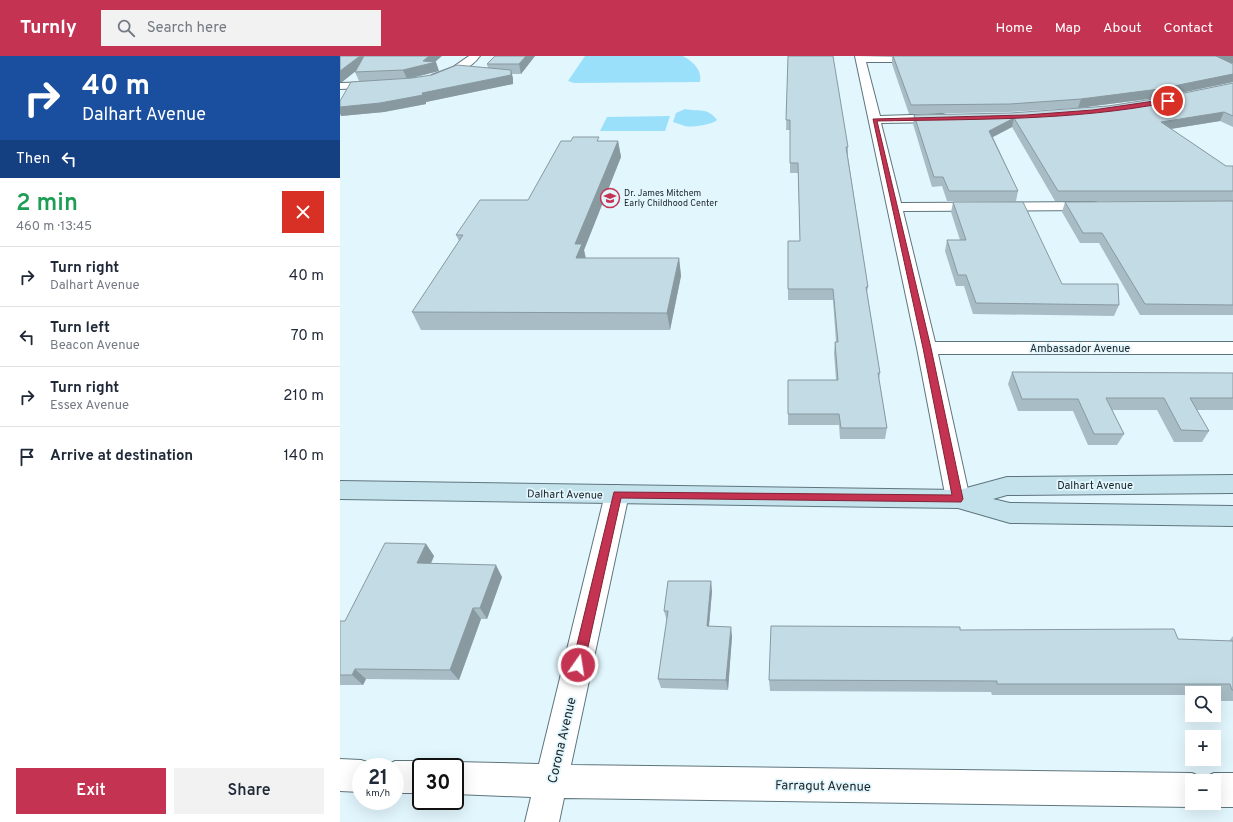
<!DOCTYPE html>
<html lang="en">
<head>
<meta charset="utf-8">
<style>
  body { margin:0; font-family:Overpass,sans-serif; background:#f2f2f3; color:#1f2937; height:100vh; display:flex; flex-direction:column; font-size:15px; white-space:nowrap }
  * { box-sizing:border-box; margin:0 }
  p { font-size:13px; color:#747a83 }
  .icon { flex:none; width:22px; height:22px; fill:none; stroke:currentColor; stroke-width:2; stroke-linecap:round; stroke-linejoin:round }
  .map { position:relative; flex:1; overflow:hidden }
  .details { display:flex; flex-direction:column; background:#fff; width:340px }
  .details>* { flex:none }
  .hud { background:#1a4fa0; color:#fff; overflow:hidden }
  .fabs { position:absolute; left:845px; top:630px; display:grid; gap:8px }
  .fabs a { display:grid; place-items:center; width:36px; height:36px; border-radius:0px; background:#fff; box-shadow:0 4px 16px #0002; font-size:20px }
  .speed { position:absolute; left:12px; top:702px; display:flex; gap:8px; font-size:20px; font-weight:700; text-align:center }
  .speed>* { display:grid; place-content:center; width:52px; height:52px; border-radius:50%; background:#fff; box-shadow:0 4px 16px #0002; line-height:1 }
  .speed small { font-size:10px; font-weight:400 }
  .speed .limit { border:2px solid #111; border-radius:6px; background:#fff; color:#111 }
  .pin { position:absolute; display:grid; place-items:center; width:34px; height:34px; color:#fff; margin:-17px; border:2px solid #fff; border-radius:50%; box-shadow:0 1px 4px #0007 }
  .me { position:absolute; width:44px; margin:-22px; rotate:13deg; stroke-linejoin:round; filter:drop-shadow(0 0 3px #0008) }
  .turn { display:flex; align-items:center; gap:14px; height:84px; padding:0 16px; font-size:18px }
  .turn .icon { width:52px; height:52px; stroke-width:2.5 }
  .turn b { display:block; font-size:28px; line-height:34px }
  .then { display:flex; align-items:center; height:38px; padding:0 16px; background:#0003; gap:8px; font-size:15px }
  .round { display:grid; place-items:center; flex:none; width:42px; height:42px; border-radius:0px; background:#f2f2f3 }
  .overview { display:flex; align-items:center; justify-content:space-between; height:68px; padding:0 16px }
  h1 { font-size:24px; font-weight:600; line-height:30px; color:#1e9e55 }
  .primary-button { display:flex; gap:8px; margin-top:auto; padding:8px 16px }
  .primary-button a { flex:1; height:46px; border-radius:0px; background:#c43452; color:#fff; font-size:16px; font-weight:600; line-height:46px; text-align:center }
  .primary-button a+a { background:#f2f2f3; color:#1f2937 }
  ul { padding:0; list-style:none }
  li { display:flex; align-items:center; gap:12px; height:60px; padding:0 16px; border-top:1px solid #e0e1e3 }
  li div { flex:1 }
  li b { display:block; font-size:15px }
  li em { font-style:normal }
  header { display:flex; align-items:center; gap:24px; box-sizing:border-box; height:56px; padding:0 20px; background:#c43452; color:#fff }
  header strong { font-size:19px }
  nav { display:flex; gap:22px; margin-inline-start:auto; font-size:14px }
  .search { width:280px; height:36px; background:#f2f2f3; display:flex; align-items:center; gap:10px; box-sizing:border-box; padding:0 14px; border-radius:0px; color:#747a83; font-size:15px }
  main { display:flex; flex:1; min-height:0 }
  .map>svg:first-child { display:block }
  .green { fill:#9be0fb }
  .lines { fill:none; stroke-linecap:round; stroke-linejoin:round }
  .minor-casing { stroke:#5f757d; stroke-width:2 }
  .secondary-casing { stroke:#5f757d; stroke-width:2 }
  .minor { fill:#fff; fill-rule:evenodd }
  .secondary { fill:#c4e2ec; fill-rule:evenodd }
  .wall { fill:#a8bcc5 }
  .shaded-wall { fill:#8899a0 }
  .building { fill:#c3dbe5; stroke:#8899a0 }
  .route { fill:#c43452; stroke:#7f2235 }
  .labels { text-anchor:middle; stroke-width:3.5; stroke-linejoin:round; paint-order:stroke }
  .far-poi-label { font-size:9px; fill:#1a2326; stroke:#e2f6fe; text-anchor:start }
  .street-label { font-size:11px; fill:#1a2326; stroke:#e2f6fe }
  .near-street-label { font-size:13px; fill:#1a2326; stroke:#e2f6fe }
</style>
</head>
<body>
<header>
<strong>Turnly</strong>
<div class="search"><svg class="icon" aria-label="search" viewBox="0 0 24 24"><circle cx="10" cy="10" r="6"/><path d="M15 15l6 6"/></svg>Search here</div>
<nav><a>Home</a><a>Map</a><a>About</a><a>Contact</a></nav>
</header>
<main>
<section class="details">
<div class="hud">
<div class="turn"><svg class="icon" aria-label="right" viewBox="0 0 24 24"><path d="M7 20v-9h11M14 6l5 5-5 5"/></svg><div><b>40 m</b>Dalhart Avenue</div></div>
<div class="then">Then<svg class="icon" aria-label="left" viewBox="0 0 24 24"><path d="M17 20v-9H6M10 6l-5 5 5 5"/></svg></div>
</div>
<div class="overview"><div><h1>2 min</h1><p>460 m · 13:45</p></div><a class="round" style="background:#d93025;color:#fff"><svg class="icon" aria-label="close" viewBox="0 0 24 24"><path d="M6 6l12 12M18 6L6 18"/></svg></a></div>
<ul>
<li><svg class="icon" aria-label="right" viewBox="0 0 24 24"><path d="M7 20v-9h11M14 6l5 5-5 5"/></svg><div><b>Turn right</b><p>Dalhart Avenue</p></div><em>40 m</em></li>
<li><svg class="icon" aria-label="left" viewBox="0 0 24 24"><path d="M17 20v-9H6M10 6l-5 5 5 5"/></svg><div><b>Turn left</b><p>Beacon Avenue</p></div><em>70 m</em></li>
<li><svg class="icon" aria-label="right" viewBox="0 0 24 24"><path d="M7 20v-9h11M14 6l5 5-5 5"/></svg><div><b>Turn right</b><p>Essex Avenue</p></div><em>210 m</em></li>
<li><svg class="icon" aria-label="arrive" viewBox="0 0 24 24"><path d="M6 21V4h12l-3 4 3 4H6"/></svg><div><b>Arrive at destination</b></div><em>140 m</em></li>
</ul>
<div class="primary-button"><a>Exit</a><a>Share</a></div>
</section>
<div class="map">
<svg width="893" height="766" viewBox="0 0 893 766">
  <rect width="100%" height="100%" fill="#e2f6fe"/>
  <g class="green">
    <path d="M 245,0 L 343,0 C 353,6 362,13 360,26 L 234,27 L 228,25 Z"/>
    <path d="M 345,53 C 358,56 368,51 377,64 C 374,68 351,72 345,70 C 342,69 336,67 333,66 L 336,57 Z"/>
    <polygon points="330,60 325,75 260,75 267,61"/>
  </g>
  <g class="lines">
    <g class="minor-casing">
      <g id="minor">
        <path d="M 129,0 L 140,0 C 130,14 112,20 96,24 L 91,21 L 92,19 L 113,11 Z"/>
        <polygon points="515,0 585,1 586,3 585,5 581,6 526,6 540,60 602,58 606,59 608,62 606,65 602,66 541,67 561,147 754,146 759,147 761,150 759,153 754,154 563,155 595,286 893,286 893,298 598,298 630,443 626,450 618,452 610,450 606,443 577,292"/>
        <polygon points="39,26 43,27 44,29 43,31 0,33 0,27"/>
        <polygon points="277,429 285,431 289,438 231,709 852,717 863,722 874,717 893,717 893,751 874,751 865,747 874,747 874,725 852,725 852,747 861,747 852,751 224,742 219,766 185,766 191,741 115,738 115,711 103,711 115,706 199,708 265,438 269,431"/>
        <polygon points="0,703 21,704 33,708 34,711 21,711 21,736 0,735"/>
        <polygon points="55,705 81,705 93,709 93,711 81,711 81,737 55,737 55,711 43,711"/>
      </g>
    </g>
    <g class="secondary-casing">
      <polygon id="secondary" points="893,419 893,437 667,439 653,443 670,447 893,450 893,470 670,467 618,452 0,443 0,425 619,434 667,421"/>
    </g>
    <use href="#minor" class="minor"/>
    <use href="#secondary" class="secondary"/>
  </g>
  <g class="wall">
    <polygon points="0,0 95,6 99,15 68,23 148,12 147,8 195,0 181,18 172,18 173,23 173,28 86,46 86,48 44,56 1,60 19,25 15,16 17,14 2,26 0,26"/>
    <polygon points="448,0 508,91 508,101 528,231 527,236 540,317 539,324 547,372 545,383 500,383 499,369 448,369 448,324 496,324 494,297 495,286 496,286 493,244 448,244 448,185 460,185 458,117 450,117 450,74 446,74"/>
    <polygon points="552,0 893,0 893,7 890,7 893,8 893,26 816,42 738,52 668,56 569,58 552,8"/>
    <polygon points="893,27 893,71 880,65 831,73 886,110 893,110 893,145 715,145 672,71 653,81 678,135 676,145 607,145 602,130 592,131 573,68 574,59 671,57 768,50 820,42"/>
    <polygon points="260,85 278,85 281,101 244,194 246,202 339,202 341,220 330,274 81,274 72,256 119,185 116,179 188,144"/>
    <polygon points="893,145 893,259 800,259 759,187 740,187 722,156 725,146"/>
    <polygon points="613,146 722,228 779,249 774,260 633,258 624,230 616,230 605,195 607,184 620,184 611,156"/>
    <polygon points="672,316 893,317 893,354 857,354 869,375 862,386 834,386 817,354 772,354 784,378 777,389 748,389 733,355 678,355 668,328"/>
    <polygon points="86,488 94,500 91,508 162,521 147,563 141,563 119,624 26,623 23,629 0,629 0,565 5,565"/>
    <polygon points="372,535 369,570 392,580 388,634 321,632 318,623 327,565 324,555"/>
    <polygon points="620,574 889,585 893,580 893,645 880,645 878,639 874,639 874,637 852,637 852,639 652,639 651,636 430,635 429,624"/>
  </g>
  <g class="shaded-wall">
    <polygon points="20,0 31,0 32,2 2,26 0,26 0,15"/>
    <polygon points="89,0 102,0 95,6 96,6 99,15 67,23 63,14 83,5"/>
    <polygon points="186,0 195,0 181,18 179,8"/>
    <polygon points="876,0 893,0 893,7 872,8"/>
    <polygon points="171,14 173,23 173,28 86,46 86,48 44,56 1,60 0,58 0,51 82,37"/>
    <polygon points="893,18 893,26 816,42 738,52 741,43"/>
    <polygon points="884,56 880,65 817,75 821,66"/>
    <polygon points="674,62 672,71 647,84 649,75"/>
    <polygon points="278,85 281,101 244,194 246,205 236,202 235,188"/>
    <polygon points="339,202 341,220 330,274 327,257"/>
    <polygon points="86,488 94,500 85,519 77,507"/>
    <polygon points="156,509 162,521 147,563 140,552"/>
    <polygon points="371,525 372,535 368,580 367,570"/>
    <polygon points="133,552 141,563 119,624 110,614"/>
    <polygon points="391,571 392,580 388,634 386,624"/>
    <polygon points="15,613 26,623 23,629 12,619"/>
  </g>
  <g class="building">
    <polygon points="0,0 20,0 0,15"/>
    <polygon points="24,0 89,0 83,5 96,6 63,14 15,16"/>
    <polygon points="155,0 186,0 179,8 147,8"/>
    <polygon points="448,0 493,0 508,91 506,91 528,231 526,231 540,317 538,317 547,372 501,372 499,358 448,358 448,324 498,324 495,286 498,286 493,233 448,233 448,185 460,185 458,107 450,107 450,64 446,64"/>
    <polygon points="553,0 878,0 876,0 893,8 893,18 819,33 741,43 670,48 571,49"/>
    <polygon points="117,9 171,14 171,19 82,37 83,39 40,47 0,51 0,45 11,26 72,22 92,19"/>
    <polygon points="893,27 893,60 884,56 821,66 886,110 893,110 893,135 718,135 674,62 649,75 678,135 609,135 603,121 594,121 574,59 671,57 768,50 820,42"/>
    <polygon points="233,81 259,81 257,85 278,85 235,188 242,188 236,202 339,202 327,257 72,256 123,179 116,179 140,144 188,144 221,85 231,85"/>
    <polygon points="893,145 893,249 805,248 762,177 743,177 725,146"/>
    <polygon points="613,146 683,146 722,228 778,228 779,249 636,247 626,219 618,219 607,184 626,184"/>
    <polygon points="672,316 893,317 893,342 850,342 869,375 841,374 824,342 766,342 784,378 754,378 738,343 682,343"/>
    <polygon points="45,487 86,488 77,507 156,509 140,552 133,552 110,614 15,613 12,619 0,619 0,565 5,565"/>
    <polygon points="328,525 371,525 367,570 391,571 386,624 318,623 328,555 324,555"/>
    <polygon points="431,570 620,571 620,574 834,573 838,583 893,585 893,634 892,634 890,628 657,628 657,625 429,624"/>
  </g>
  <path class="route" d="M 828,43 L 830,46 C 734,65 635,63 537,65 L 591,292 L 623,443 L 621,446 L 281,442 L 244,609 L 242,613 L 238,614 L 234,613 L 232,609 L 274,436 L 612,439 L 583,292 L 533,63 L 686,59 L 753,54 Z"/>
  <defs>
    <g id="school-ring" transform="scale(1)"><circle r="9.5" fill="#e2f6fe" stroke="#c43452" stroke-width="1.5"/><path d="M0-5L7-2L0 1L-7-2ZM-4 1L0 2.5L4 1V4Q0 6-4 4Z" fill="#c43452"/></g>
  </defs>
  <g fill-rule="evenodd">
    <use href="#school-ring" x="270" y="142"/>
  </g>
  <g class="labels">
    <g class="far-poi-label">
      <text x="284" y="140">Dr. James Mitchem<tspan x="284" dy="10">Early Childhood Center</tspan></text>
    </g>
    <g class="street-label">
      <text x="740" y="296">Ambassador Avenue</text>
      <text x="755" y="433">Dalhart Avenue</text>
      <text transform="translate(225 438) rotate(1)" y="4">Dalhart Avenue</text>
    </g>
    <g class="near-street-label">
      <text transform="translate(221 684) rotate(-77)" y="5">Corona Avenue</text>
      <text transform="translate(483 729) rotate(1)" y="5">Farragut Avenue</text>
    </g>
  </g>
</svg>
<div class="fabs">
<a><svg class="icon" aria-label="search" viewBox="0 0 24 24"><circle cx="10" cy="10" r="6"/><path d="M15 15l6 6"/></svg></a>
<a>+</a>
<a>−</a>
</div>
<div class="speed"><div>21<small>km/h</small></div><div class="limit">30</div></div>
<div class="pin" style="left:828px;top:45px;background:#d93025"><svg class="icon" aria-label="arrive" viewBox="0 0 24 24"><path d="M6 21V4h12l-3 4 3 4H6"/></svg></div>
<svg class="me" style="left:238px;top:609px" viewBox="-20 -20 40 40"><circle r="17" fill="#c43452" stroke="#fff" stroke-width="3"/><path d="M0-11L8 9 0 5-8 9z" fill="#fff"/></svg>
</div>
</main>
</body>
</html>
